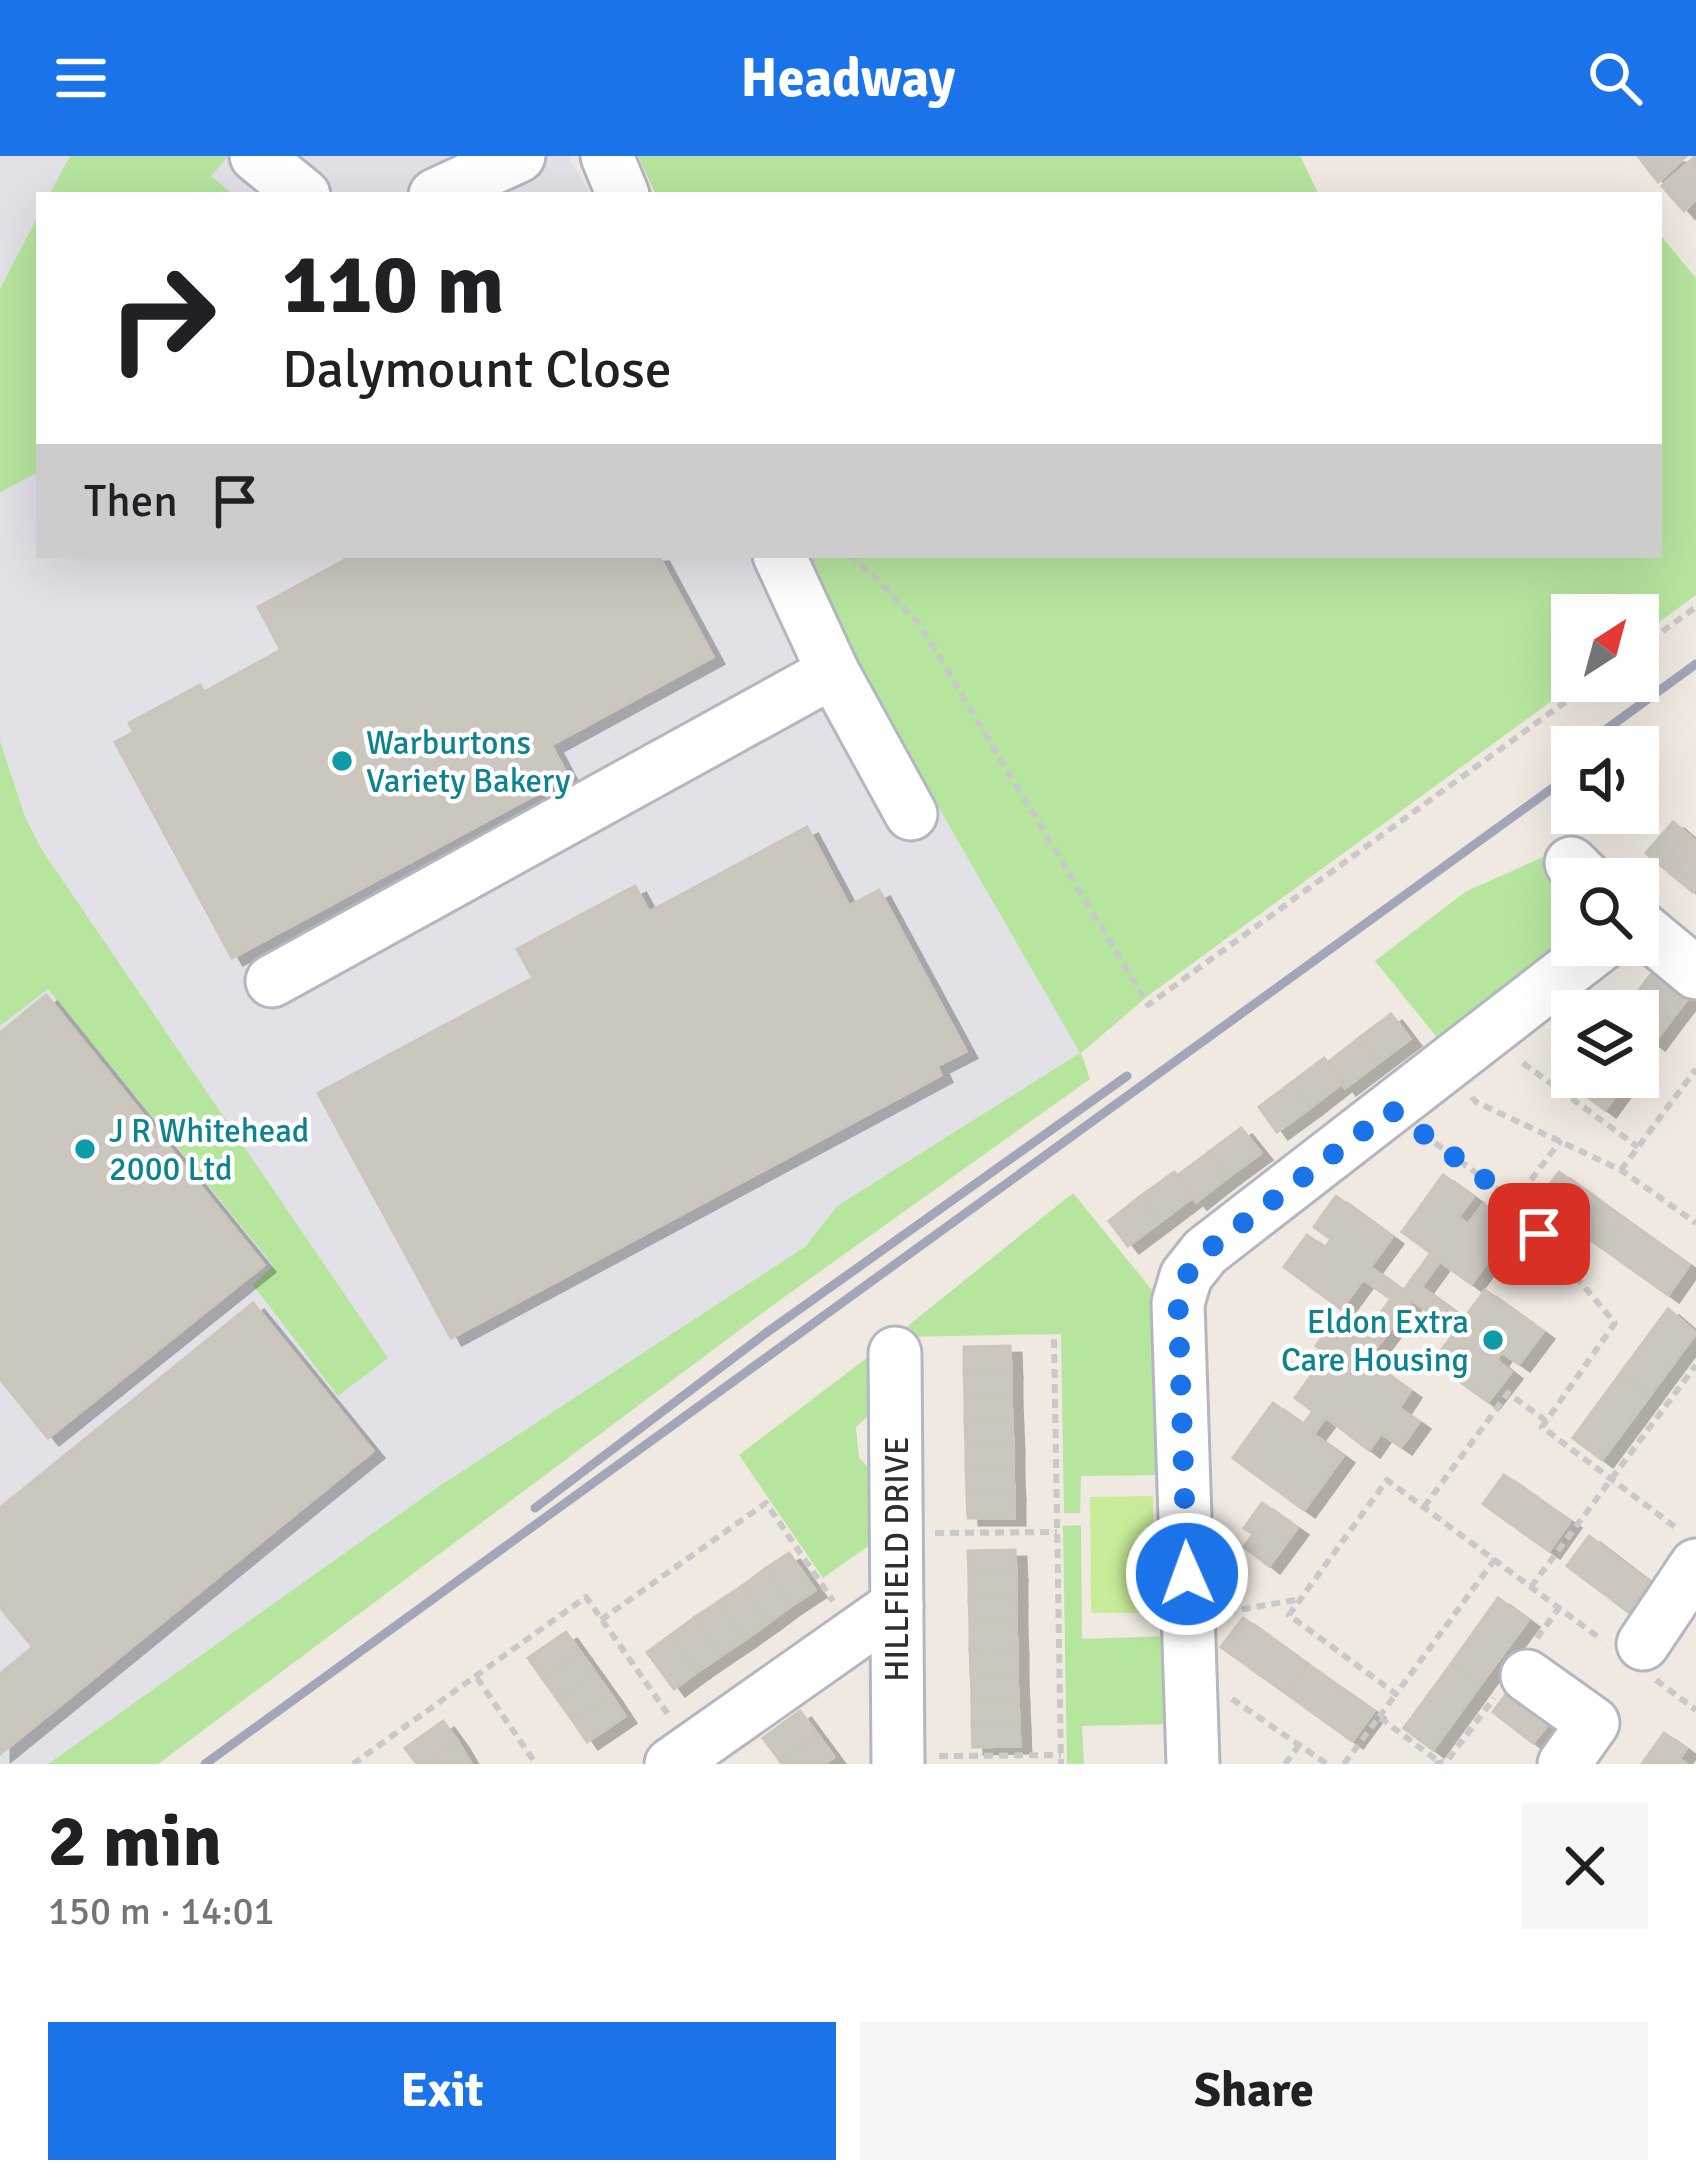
<!DOCTYPE html>
<html lang="en">
<head>
<meta charset="utf-8">
<style>
  body { margin:0; font-family:Signika,sans-serif; background:#f6f6f6; color:#202124; height:100vh; display:flex; flex-direction:column; font-size:45px; white-space:nowrap }
  * { box-sizing:border-box; margin:0 }
  p { font-size:39px; color:#757577 }
  .icon { flex:none; width:66px; height:66px; fill:none; stroke:currentColor; stroke-width:2; stroke-linecap:round; stroke-linejoin:round }
  .map { position:relative; height:1608px; overflow:hidden }
  .panel { display:flex; flex-direction:column; background:#fff; flex:1 }
  .panel>* { flex:none }
  .banner { position:absolute; left:36px; top:36px; width:1626px; height:366px; border-radius:0px; box-shadow:0 12px 48px #0002; background:#fff; color:#202124; overflow:hidden }
  .needle { width:78px; rotate:36deg }
  .tools { position:absolute; left:1551px; top:438px; display:grid; gap:24px }
  .tools a { display:grid; place-items:center; width:108px; height:108px; border-radius:0px; background:#fff; box-shadow:0 12px 48px #0002; font-size:60px }
  .pin { position:absolute; display:grid; place-items:center; width:102px; height:102px; color:#fff; margin:-51px; border-radius:24px; box-shadow:0 6px 18px #0006 }
  .me { position:absolute; width:132px; margin:-66px; rotate:358deg; stroke-linejoin:round; filter:drop-shadow(0 0 9px #0008) }
  .turn { display:flex; align-items:center; gap:42px; height:252px; padding:0 48px; font-size:54px }
  .turn .icon { width:156px; height:156px; stroke-width:2.5 }
  .turn b { display:block; font-size:84px; line-height:102px }
  .then { display:flex; align-items:center; height:114px; padding:0 48px; background:#0003; gap:24px; font-size:45px }
  .round { display:grid; place-items:center; flex:none; width:126px; height:126px; border-radius:0px; background:#f6f6f6 }
  .overview { display:flex; align-items:center; justify-content:space-between; height:204px; padding:0 48px }
  h1 { font-size:72px; font-weight:800; line-height:90px }
  .primary-button { display:flex; gap:24px; margin-top:auto; padding:24px 48px }
  .primary-button a { flex:1; height:138px; border-radius:0px; background:#1a73e8; color:#fff; font-size:48px; font-weight:800; line-height:138px; text-align:center }
  .primary-button a+a { background:#f6f6f6; color:#202124 }
  header { display:flex; justify-content:space-between; align-items:center; height:156px; padding:0 48px; background:#1a73e8; color:#fff; font-size:54px; font-weight:800 }
  .map>svg:first-child { display:block }
  .industrial { fill:#e3e1e8 }
  .green { fill:#b6e59e }
  .pitch { fill:#c9ec9a }
  .building { fill:#cbc7bf; stroke:#cbc5ba; stroke-width:3; filter:url(#shadow) }
  .lines { fill:none; stroke-linecap:round; stroke-linejoin:round }
  .minor-casing { stroke:#b4b7c1; stroke-width:57 }
  .path { stroke:#c9c9c9; stroke-width:6; stroke-dasharray:9 6; stroke-linecap:butt }
  .minor { stroke:#fff; stroke-width:51 }
  .rail { stroke:#a3a6b8; stroke-width:9 }
  .route { stroke:#1a73e8; stroke-width:21; stroke-dasharray:0 37.8 }
  .culture-dot { fill:#0f9aa8; stroke:#fff; stroke-width:4.5 }
  .labels { text-anchor:middle; stroke-width:9; stroke-linejoin:round; paint-order:stroke }
  .culture-label { font-size:33px; fill:#0d838f; stroke:#fff; text-anchor:start }
  .street-label { font-size:33px; fill:#2e2e2e; stroke:#fff }
</style>
</head>
<body>
<header><svg class="icon" aria-label="menu" viewBox="0 0 24 24"><path d="M4 6h16M4 12h16M4 18h16"/></svg>Headway<svg class="icon" aria-label="search" viewBox="0 0 24 24"><circle cx="10" cy="10" r="6"/><path d="M15 15l6 6"/></svg></header>
<div class="map">
<svg width="1696" height="1608" viewBox="0 0 1696 1608">
  <defs>
    <filter id="shadow"><feDropShadow dx="11" dy="7" stdDeviation="0" flood-color="#0004"/></filter>
  </defs>
  <rect width="100%" height="100%" fill="#efe9e1"/>
  <polygon class="industrial" points="0,0 568,0 591,39 39,39 39,399 796,399 1080,897 837,1050 806,1090 435,1333 48,1608 0,1608"/>
  <g class="green">
    <polygon points="70,0 228,0 211,20 234,39 49,39"/>
    <polygon points="638,0 1300,0 1319,39 656,39"/>
    <polygon points="39,58 39,316 0,336 0,133"/>
    <polygon points="1661,80 1696,122 1696,439 1638,482 1638,459 1572,459 1572,525 1579,525 1149,839 1081,897 1090,923 773,1149 158,1608 48,1608 435,1333 806,1090 837,1050 1080,897 854,504 804,399 1659,399"/>
    <polygon points="0,585 25,661 42,694 388,1202 338,1240 253,1129 273,1109 48,833 0,870"/>
    <polygon points="1543,701 1572,728 1572,784 1444,890 1375,805 1465,736"/>
    <polygon points="1073,1037 1165,1150 1168,1319 1081,1320 1080,1357 1064,1357 1061,1178 894,1181"/>
    <polygon points="880,1192 881,1249 856,1271 859,1302 871,1314 874,1386 823,1422 739,1299"/>
    <polygon points="1081,1369 1082,1483 1170,1480 1172,1568 1082,1570 1084,1608 1067,1608 1063,1370"/>
  </g>
  <polygon class="pitch" points="1153,1340 1155,1457 1091,1457 1090,1341"/>
  <g class="building">
    <polygon points="1638,0 1686,0 1658,26"/>
    <polygon points="1696,0 1696,43 1684,55 1662,30"/>
    <polygon points="354,399 658,399 713,501 551,589 568,621 232,802 115,586 134,576 129,567 200,529 204,536 281,494 258,451"/>
    <polygon points="1673,666 1696,686 1670,717 1646,697"/>
    <polygon points="807,671 849,750 879,734 966,895 937,910 941,919 451,1182 318,937 533,822 517,793 635,730 649,756"/>
    <polygon points="1696,686 1696,733 1693,736 1670,717"/>
    <polygon points="1653,816 1688,842 1671,864 1636,838"/>
    <polygon points="1636,838 1671,864 1654,887 1638,875 1638,855 1624,855"/>
    <polygon points="46,839 264,1109 48,1282 0,1223 0,877"/>
    <polygon points="1391,858 1410,883 1378,907 1359,882"/>
    <polygon points="1359,882 1378,907 1345,932 1327,907"/>
    <polygon points="1324,902 1342,927 1310,952 1291,927"/>
    <polygon points="1575,921 1607,921 1621,932 1605,954 1570,928"/>
    <polygon points="1291,927 1310,952 1277,976 1259,951"/>
    <polygon points="1241,972 1261,997 1228,1021 1209,996"/>
    <polygon points="1209,996 1228,1021 1196,1046 1177,1020"/>
    <polygon points="1174,1016 1193,1041 1160,1066 1141,1040"/>
    <polygon points="1559,1016 1624,1063 1602,1092 1537,1046"/>
    <polygon points="1443,1019 1473,1041 1458,1061 1468,1069 1483,1048 1514,1070 1471,1128 1440,1105 1421,1131 1464,1163 1485,1134 1543,1176 1519,1208 1502,1196 1496,1204 1511,1216 1488,1246 1433,1206 1455,1176 1412,1144 1367,1204 1410,1235 1399,1252 1419,1266 1401,1291 1381,1277 1369,1294 1326,1261 1313,1278 1343,1300 1304,1354 1233,1302 1273,1247 1303,1269 1313,1255 1295,1242 1327,1198 1316,1190 1339,1158 1365,1178 1391,1143 1363,1123 1341,1153 1284,1111 1307,1079 1325,1092 1331,1083 1314,1071 1336,1040 1392,1081 1370,1111 1403,1135 1431,1097 1402,1076"/>
    <polygon points="1141,1040 1160,1066 1128,1090 1109,1065"/>
    <polygon points="1624,1063 1689,1109 1668,1139 1602,1092"/>
    <polygon points="253,1147 373,1295 0,1598 0,1518 33,1491 0,1451 0,1352"/>
    <polygon points="1668,1153 1696,1177 1650,1239 1620,1218"/>
    <polygon points="1010,1190 1011,1215 964,1216 964,1191"/>
    <polygon points="1011,1215 1011,1239 965,1240 964,1216"/>
    <polygon points="1620,1218 1650,1239 1602,1304 1573,1282"/>
    <polygon points="1011,1239 1012,1264 965,1265 965,1240"/>
    <polygon points="1012,1264 1013,1288 966,1289 965,1265"/>
    <polygon points="1013,1288 1013,1313 966,1314 966,1289"/>
    <polygon points="1013,1313 1014,1337 967,1338 966,1314"/>
    <polygon points="1504,1319 1570,1365 1549,1395 1483,1348"/>
    <polygon points="1014,1337 1014,1362 968,1362 967,1338"/>
    <polygon points="1262,1347 1297,1372 1269,1410 1244,1391 1253,1378 1244,1372"/>
    <polygon points="1589,1380 1653,1429 1631,1458 1567,1410"/>
    <polygon points="1015,1394 1016,1418 969,1419 968,1395"/>
    <polygon points="789,1397 815,1434 791,1450 765,1413"/>
    <polygon points="765,1413 791,1450 768,1467 742,1430"/>
    <polygon points="1016,1418 1016,1443 969,1444 969,1419"/>
    <polygon points="742,1430 768,1467 744,1484 718,1446"/>
    <polygon points="1498,1442 1528,1464 1480,1529 1451,1508"/>
    <polygon points="1016,1443 1016,1467 970,1468 969,1444"/>
    <polygon points="718,1446 744,1484 720,1500 694,1462"/>
    <polygon points="694,1462 720,1500 697,1516 671,1479"/>
    <polygon points="1243,1462 1308,1509 1287,1538 1221,1491"/>
    <polygon points="1016,1467 1017,1492 970,1493 970,1468"/>
    <polygon points="566,1476 581,1497 543,1523 528,1502"/>
    <polygon points="671,1479 697,1516 674,1533 647,1496"/>
    <polygon points="1017,1492 1017,1517 971,1518 970,1493"/>
    <polygon points="581,1497 596,1518 558,1544 543,1523"/>
    <polygon points="1451,1508 1480,1529 1433,1594 1404,1572"/>
    <polygon points="1308,1509 1374,1555 1352,1585 1287,1538"/>
    <polygon points="1017,1517 1018,1541 972,1542 971,1518"/>
    <polygon points="596,1518 611,1539 573,1565 558,1544"/>
    <polygon points="1507,1537 1548,1568 1533,1587 1493,1556"/>
    <polygon points="611,1539 625,1560 587,1586 573,1565"/>
    <polygon points="1018,1541 1019,1565 972,1567 972,1542"/>
    <polygon points="800,1555 817,1578 780,1605 763,1582"/>
    <polygon points="443,1565 458,1586 426,1608 417,1608 405,1592"/>
    <polygon points="1019,1565 1020,1590 973,1591 972,1567"/>
    <polygon points="1664,1577 1686,1593 1679,1603 1686,1608 1642,1608"/>
    <polygon points="817,1578 834,1601 824,1608 783,1608 780,1605"/>
    <polygon points="458,1586 471,1608 426,1608"/>
  </g>
  <g class="lines">
    <g class="minor-casing">
      <g id="minor">
        <polyline points="256,0 304,39"/>
        <polyline points="607,0 623,39"/>
        <polyline points="435,39 519,0"/>
        <polyline points="779,399 833,516 911,658"/>
        <polyline points="1571,707 1587,723"/>
        <polyline points="1638,769 1696,817"/>
        <polyline points="272,825 833,516"/>
        <polyline points="895,1197 898,1608"/>
        <polyline points="1643,1488 1696,1409"/>
        <polyline points="1527,1520 1593,1567 1564,1608"/>
        <polyline points="671,1608 897,1449"/>
        <polyline points="1193,1608 1178,1147 1186,1120 1205,1096 1601,789"/>
      </g>
    </g>
    <g class="path">
      <polyline points="849,399 878,424 920,469 1148,849 1594,525"/>
      <polyline points="1638,493 1696,451"/>
      <polyline points="1523,907 1638,991"/>
      <polyline points="1472,941 1476,946 1621,1014 1696,1067"/>
      <polyline points="1423,978 1506,1039 1615,1167 1542,1271 1679,1374"/>
      <polyline points="1621,1014 1696,913"/>
      <polyline points="1513,1048 1561,984"/>
      <polyline points="1054,1183 1061,1608"/>
      <polyline points="1424,1351 1508,1237 1546,1265"/>
      <polyline points="935,1377 1057,1376"/>
      <polyline points="1495,1403 1396,1538 1289,1459 1387,1324 1602,1484"/>
      <polyline points="1531,1431 1696,1209"/>
      <polyline points="1227,1456 1301,1443"/>
      <polyline points="601,1464 766,1347 833,1445"/>
      <polyline points="1537,1482 1559,1452"/>
      <polyline points="477,1522 536,1608"/>
      <polyline points="1656,1524 1696,1554"/>
      <polyline points="1232,1543 1327,1608"/>
      <polyline points="1379,1561 1396,1538"/>
      <polyline points="939,1600 1061,1599"/>
      <polyline points="353,1608 586,1441 670,1561"/>
      <polyline points="1285,1608 1299,1589"/>
      <polyline points="1344,1608 1379,1561 1438,1605"/>
      <polyline points="1435,1608 1447,1605 1494,1542"/>
    </g>
    <use href="#minor" class="minor"/>
    <g class="rail">
      <polyline points="1582,591 1696,508"/>
      <polyline points="535,1352 766,1177 1127,920"/>
      <polyline points="205,1608 1572,618"/>
    </g>
  </g>
  <g class="lines">
    <polyline class="route" points="1187,1418 1178,1147 1186,1120 1205,1096 1391,954 1506,1039 1539,1078"/>
  </g>
  <g class="culture-dot">
    <circle cx="342" cy="605" r="12"/>
    <circle cx="85" cy="993" r="12"/>
    <circle cx="1493" cy="1184" r="12"/>
  </g>
  <g class="labels">
    <g class="culture-label">
      <text x="366" y="598">Warburtons<tspan x="366" dy="38">Variety Bakery</tspan></text>
      <text x="109" y="986">J R Whitehead<tspan x="109" dy="38">2000 Ltd</tspan></text>
      <text x="1469" y="1177" text-anchor="end">Eldon Extra<tspan x="1469" dy="38">Care Housing</tspan></text>
    </g>
    <g class="street-label">
      <text transform="translate(896 1403) rotate(-90)" y="12">HILLFIELD DRIVE</text>
    </g>
  </g>
</svg>
<div class="tools">
<a><svg class="needle" viewBox="-14 -14 28 28"><path d="M0-13l5 13h-10z" fill="#e53935"/><path d="M0 13l5-13h-10z" fill="#757577"/></svg></a>
<a><svg class="icon" aria-label="sound" viewBox="0 0 24 24"><path d="M4 9h4l5-4v14l-5-4H4zM17 9q2 3 0 6"/></svg></a>
<a><svg class="icon" aria-label="search" viewBox="0 0 24 24"><circle cx="10" cy="10" r="6"/><path d="M15 15l6 6"/></svg></a>
<a><svg class="icon" aria-label="layers" viewBox="0 0 24 24"><path d="M12 4l9 5-9 5-9-5zM3 14l9 5 9-5"/></svg></a>
</div>
<div class="pin" style="left:1539px;top:1078px;background:#d93025"><svg class="icon" aria-label="arrive" viewBox="0 0 24 24"><path d="M6 21V4h12l-3 4 3 4H6"/></svg></div>
<svg class="me" style="left:1187px;top:1418px" viewBox="-20 -20 40 40"><circle r="17" fill="#1a73e8" stroke="#fff" stroke-width="3"/><path d="M0-11L8 9 0 5-8 9z" fill="#fff"/></svg>
<div class="banner">
<div class="turn"><svg class="icon" aria-label="right" viewBox="0 0 24 24"><path d="M7 20v-9h11M14 6l5 5-5 5"/></svg><div><b>110 m</b>Dalymount Close</div></div>
<div class="then">Then<svg class="icon" aria-label="arrive" viewBox="0 0 24 24"><path d="M6 21V4h12l-3 4 3 4H6"/></svg></div>
</div>
</div>
<section class="panel">
<div class="overview"><div><h1>2 min</h1><p>150 m · 14:01</p></div><a class="round"><svg class="icon" aria-label="close" viewBox="0 0 24 24"><path d="M6 6l12 12M18 6L6 18"/></svg></a></div>
<div class="primary-button"><a>Exit</a><a>Share</a></div>
</section>
</body>
</html>
